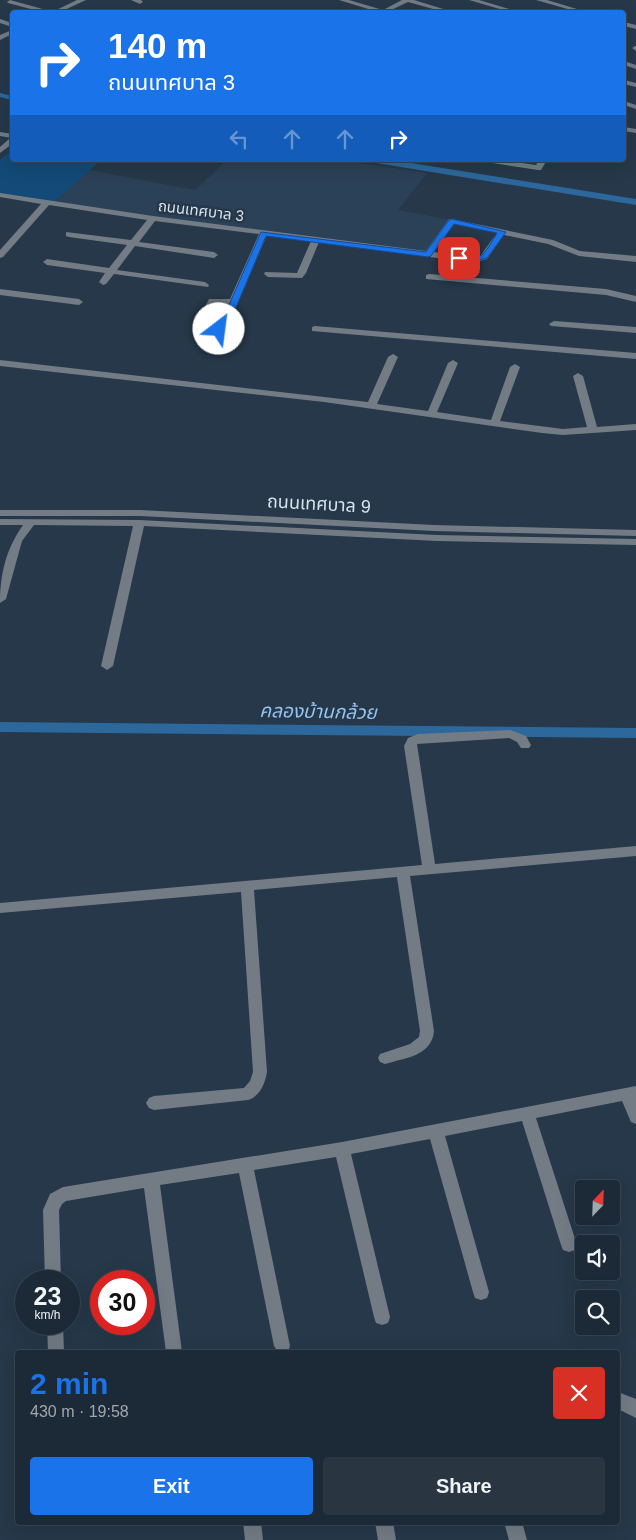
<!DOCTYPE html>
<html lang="en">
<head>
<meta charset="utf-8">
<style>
  body { margin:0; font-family:Arial,"Noto Sans Thai",sans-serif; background:#293642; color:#f1f3f6; height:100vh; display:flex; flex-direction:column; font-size:19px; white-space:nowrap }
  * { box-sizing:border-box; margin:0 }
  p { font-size:16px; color:#a0a7ad }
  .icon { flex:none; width:28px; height:28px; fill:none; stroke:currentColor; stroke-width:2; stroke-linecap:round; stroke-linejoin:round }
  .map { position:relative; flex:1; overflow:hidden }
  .panel { position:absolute; left:15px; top:1350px; width:605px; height:175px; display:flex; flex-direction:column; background:#1c2a37; border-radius:5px; box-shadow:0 5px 20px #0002,0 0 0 1px #3a4652 }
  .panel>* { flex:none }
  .hud { position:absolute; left:10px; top:10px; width:616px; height:152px; border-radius:5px; box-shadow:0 5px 20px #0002,0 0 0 1px #3a4652; background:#1a73e8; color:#fff; overflow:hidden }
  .needle { width:32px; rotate:23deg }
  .fabs { position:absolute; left:575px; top:1180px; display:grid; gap:10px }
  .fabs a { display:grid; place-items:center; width:45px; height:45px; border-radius:5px; background:#1c2a37; box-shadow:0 5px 20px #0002,0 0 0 1px #3a4652; font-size:25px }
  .speed { position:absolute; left:15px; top:1270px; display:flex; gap:10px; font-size:25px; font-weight:700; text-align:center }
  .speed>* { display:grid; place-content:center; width:65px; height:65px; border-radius:50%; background:#1c2a37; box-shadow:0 5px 20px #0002,0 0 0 1px #3a4652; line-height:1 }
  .speed small { font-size:12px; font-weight:400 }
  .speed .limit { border:8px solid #d22; background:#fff; color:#111 }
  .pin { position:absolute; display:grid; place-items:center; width:42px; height:42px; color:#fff; margin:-21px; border-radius:10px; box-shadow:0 2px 8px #0006 }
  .me { position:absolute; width:55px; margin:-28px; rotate:30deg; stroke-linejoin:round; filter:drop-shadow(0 0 4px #0008) }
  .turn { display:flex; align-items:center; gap:18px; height:105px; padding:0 15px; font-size:22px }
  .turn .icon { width:65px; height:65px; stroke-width:2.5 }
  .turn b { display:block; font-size:35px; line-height:42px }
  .lanes { display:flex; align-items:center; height:48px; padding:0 15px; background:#0003; justify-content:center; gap:25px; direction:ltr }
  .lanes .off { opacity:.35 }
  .round { display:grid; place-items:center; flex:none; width:52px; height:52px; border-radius:5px; background:#293642 }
  .overview { display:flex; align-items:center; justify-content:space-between; height:85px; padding:0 15px }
  h1 { font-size:30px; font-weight:700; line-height:38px; color:#1a73e8 }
  .primary-button { display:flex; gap:10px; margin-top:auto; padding:10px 15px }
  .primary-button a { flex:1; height:58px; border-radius:5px; background:#1a73e8; color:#fff; font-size:20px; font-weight:700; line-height:58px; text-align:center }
  .primary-button a+a { background:#293642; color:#f1f3f6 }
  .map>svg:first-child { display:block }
  .built { fill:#2b4157 }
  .green { fill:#134a77 }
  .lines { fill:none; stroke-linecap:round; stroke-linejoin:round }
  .canal { fill:#2c689c; fill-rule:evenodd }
  .minor { fill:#737c85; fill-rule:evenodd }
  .route { fill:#1a73e8; stroke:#114b97 }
  .labels { text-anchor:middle; stroke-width:5; stroke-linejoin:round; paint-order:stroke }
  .far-street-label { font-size:15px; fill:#d7e2ed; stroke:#263849 }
  .street-label { font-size:18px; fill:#d7e2ed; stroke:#263849 }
  .water-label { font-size:19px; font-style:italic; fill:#95c3f0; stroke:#263849 }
</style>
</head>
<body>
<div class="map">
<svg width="636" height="1540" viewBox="0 0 636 1540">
  <rect width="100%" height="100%" fill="#263849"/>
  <polygon class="built" points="227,160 339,160 427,173 398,210 452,220 426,254 53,203 89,170 195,190"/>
  <polygon class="green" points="12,150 12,160 101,160 53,203 0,194 0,160"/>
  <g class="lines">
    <g class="canal">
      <polygon points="0,93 12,96 12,100 0,97"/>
      <polygon points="372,160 392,160 636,199 636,205 376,163"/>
      <polygon points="0,722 636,728 636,738 0,732"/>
    </g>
    <g class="minor">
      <polygon points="10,0 50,11 51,12 42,12 8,3 7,2"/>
      <polygon points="77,0 86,0 60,12 52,12"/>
      <polygon points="131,0 141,0 143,2 140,4"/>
      <polygon points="339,0 349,0 383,10 402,0 414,0 453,12 444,12 408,2 387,12 378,12"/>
      <polygon points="469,0 479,0 519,12 510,12"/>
      <polygon points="536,0 547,0 587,12 578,12"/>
      <polygon points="0,19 12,23 12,27 0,23"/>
      <polygon points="624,22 636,25 636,29 624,26"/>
      <polygon points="12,30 12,34 0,40 0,35"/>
      <polygon points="635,46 636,46 636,51 632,48"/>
      <polygon points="624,61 636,65 636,69 624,65"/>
      <polygon points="624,80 636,83 636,87 624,84"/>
      <polygon points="624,101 636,105 636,109 624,105"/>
      <polygon points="624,127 636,129 636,133 624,131"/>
      <polygon points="0,132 12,134 12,138 0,136"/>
      <polygon points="9,139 12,139 12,144 0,153 0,147"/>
      <polygon points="482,160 501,160 536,165 539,160 547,160 541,170 538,170 486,162"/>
      <path d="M 0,193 L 153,216 L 426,251 L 449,219 L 452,219 L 553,240 L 580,251 L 636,256 L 636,262 L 579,256 L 548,244 L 504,235 L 487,259 L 474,263 L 319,242 L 306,273 L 302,278 L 268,277 L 264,274 L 265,272 L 297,273 L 311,241 L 267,235 L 229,324 L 225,329 L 215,332 L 195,326 L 209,299 L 230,299 L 259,234 L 155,221 L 139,242 L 214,252 L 218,255 L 214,258 L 135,246 L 117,270 L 205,282 L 209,285 L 208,287 L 114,274 L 106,284 L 103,285 L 99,282 L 105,273 L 47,265 L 43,262 L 47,259 L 109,268 L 127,245 L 69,237 L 66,236 L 66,232 L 131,240 L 147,220 L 49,205 L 3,257 L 0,258 L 0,250 L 41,204 L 0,197 ZM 454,224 L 497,233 L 481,255 L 474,257 L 434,252 ZM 215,304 L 228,304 L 219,325 L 205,324 Z"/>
      <polygon points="429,274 606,289 636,296 636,302 606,295 426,279 426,275"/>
      <polygon points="0,289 79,299 83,302 79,305 0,295"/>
      <polygon points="554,321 636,327 636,333 551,326 549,324"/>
      <polygon points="315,326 636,353 636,359 312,331 312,327"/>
      <polygon points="393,354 398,357 377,404 428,411 448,363 453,360 458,363 437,412 491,420 510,367 515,364 520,367 500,421 563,429 587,427 573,376 578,373 583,376 597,427 636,424 636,430 563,435 542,433 324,402 0,366 0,360 368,402 388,357"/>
      <polygon points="0,510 140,510 434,525 636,530 636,536 434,531 140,516 0,516"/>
      <path d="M 0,519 L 139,520 L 437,535 L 636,539 L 636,545 L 437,541 L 144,526 L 113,666 L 107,670 L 101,666 L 133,526 L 34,525 L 22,541 L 6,599 L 0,603 C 0,574 6,549 23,525 L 0,525 Z"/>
      <path d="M 510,730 L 526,736 L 531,745 L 529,748 L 521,748 L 517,742 L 509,738 L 417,744 L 435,864 L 636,846 L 636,856 L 410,876 L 434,1031 C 432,1056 405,1058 385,1064 L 380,1062 L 378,1058 L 380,1054 L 410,1044 L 419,1037 L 420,1031 L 397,877 L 254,890 L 267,1072 C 265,1084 260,1096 248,1100 L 154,1110 L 149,1108 L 146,1103 L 149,1098 L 154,1096 L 244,1088 L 250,1081 L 253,1072 L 241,892 L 0,913 L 0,903 L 422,865 L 404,746 L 408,738 L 418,734 Z"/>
      <polygon points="636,1086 636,1124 631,1122 622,1101 536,1118 577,1245 575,1250 569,1252 563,1250 561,1245 522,1121 445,1136 489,1292 487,1298 481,1300 475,1298 473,1292 430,1139 351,1154 390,1317 388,1323 382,1325 376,1323 374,1317 336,1157 254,1170 290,1346 288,1352 278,1352 274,1346 239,1173 160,1185 182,1352 166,1352 144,1188 66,1201 62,1204 59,1210 61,1281 45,1281 43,1210 50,1194 63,1187 342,1142"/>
      <polygon points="47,1324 63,1324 64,1352 48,1352"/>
      <polygon points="618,1392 636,1399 636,1418 618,1409"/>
      <polygon points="243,1522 261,1522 263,1540 245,1540"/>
      <polygon points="375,1522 393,1522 396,1540 378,1540"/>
      <polygon points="504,1522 522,1522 527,1540 509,1540"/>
    </g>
  </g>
  <path class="route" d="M 452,219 L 506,232 L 487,258 L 474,262 L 455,258 C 463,253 474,261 483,254 C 488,249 493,240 497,233 L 454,224 L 431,256 L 428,257 L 266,236 L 229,324 L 222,330 L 215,329 L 221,323 L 261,232 L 426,252 L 449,220 Z"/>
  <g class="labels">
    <g class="far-street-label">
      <text transform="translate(201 211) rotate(7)" y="5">ถนนเทศบาล 3</text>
    </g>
    <g class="street-label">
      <text transform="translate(319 504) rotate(3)" y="6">ถนนเทศบาล 9</text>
    </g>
    <g class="water-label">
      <text transform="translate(318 711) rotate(1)" y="7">คลองบ้านกล้วย</text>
    </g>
  </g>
</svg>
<div class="fabs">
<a><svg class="needle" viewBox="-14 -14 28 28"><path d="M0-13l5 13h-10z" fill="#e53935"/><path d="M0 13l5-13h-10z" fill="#a0a7ad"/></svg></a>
<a><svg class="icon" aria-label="sound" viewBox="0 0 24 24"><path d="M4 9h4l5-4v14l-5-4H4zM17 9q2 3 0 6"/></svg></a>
<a><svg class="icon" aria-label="search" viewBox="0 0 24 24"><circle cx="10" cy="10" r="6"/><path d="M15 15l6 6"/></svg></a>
</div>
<div class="speed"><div>23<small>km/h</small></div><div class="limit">30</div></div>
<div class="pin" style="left:459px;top:258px;background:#d93025"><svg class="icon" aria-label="arrive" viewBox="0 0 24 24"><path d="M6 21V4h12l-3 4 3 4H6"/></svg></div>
<svg class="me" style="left:219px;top:329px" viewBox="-20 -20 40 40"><circle r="19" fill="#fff"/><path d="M0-13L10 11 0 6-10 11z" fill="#1a73e8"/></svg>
<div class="hud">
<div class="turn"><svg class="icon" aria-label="right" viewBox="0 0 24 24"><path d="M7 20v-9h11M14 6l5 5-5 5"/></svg><div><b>140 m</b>ถนนเทศบาล 3</div></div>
<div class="lanes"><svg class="icon off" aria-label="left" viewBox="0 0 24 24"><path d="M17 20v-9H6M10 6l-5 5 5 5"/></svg><svg class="icon off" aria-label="ahead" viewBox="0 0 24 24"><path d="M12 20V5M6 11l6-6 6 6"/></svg><svg class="icon off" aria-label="ahead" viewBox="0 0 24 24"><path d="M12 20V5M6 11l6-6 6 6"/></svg><svg class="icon" aria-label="right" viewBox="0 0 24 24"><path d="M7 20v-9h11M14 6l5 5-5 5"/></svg></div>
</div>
<section class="panel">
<div class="overview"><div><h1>2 min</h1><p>430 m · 19:58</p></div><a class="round" style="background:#d93025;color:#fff"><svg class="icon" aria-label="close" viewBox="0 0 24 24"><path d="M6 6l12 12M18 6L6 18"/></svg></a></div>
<div class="primary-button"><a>Exit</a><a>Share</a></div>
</section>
</div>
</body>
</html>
